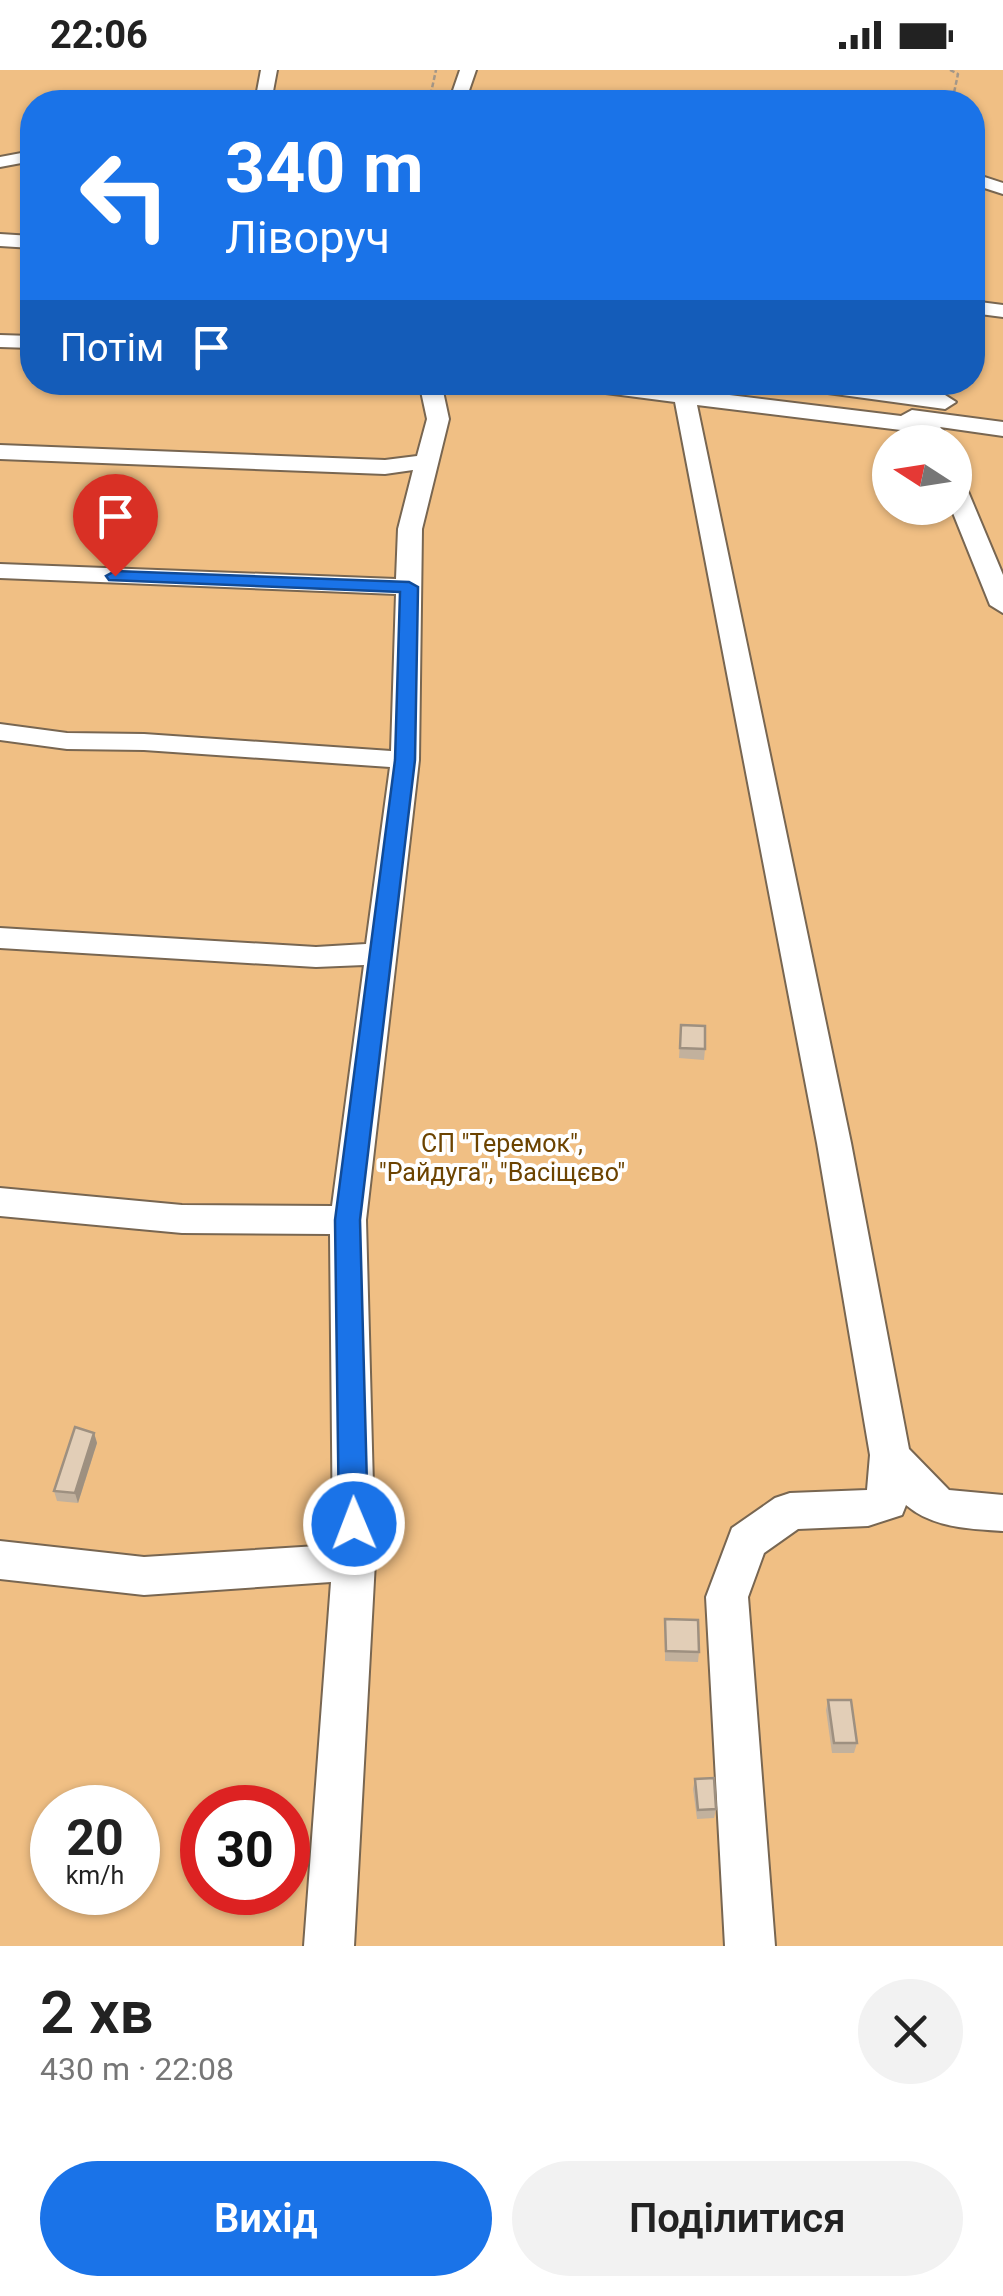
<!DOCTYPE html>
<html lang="uk">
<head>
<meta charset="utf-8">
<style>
  body { margin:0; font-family:Roboto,sans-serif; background:#f2f2f2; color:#222; height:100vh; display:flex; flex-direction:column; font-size:38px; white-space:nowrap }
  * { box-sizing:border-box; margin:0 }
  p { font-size:32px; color:#767676 }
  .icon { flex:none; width:55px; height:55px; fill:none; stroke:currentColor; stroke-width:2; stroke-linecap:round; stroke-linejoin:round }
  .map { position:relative; height:1876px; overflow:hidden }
  .panel { display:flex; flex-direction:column; background:#fff; flex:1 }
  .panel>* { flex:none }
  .hud { position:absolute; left:20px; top:20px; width:965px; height:305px; border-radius:40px; box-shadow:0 2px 8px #0004; background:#1a73e8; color:#fff; overflow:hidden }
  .needle { width:65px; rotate:282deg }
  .fabs { position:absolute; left:872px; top:355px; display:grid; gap:20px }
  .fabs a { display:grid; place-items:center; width:100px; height:100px; border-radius:50%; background:#fff; box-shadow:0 2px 8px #0004; font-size:50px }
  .speed { position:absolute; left:30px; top:1715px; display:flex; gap:20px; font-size:50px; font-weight:700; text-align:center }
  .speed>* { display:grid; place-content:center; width:130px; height:130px; border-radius:50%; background:#fff; box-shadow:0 2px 8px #0004; line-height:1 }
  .speed small { font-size:25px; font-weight:400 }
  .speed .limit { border:15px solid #d22; background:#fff; color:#111 }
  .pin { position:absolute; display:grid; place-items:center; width:85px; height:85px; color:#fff; margin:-102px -42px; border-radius:50% 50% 50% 0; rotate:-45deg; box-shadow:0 0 10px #0007 }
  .pin .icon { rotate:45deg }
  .me { position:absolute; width:110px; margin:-55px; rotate:359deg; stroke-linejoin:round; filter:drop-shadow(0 0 8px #0008) }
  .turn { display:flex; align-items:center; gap:35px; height:210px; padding:0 40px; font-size:45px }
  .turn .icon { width:130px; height:130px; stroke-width:2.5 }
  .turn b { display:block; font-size:70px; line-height:85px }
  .then { display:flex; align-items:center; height:95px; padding:0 40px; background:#0003; gap:20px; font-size:38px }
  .round { display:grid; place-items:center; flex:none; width:105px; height:105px; border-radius:52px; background:#f2f2f2 }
  .summary { display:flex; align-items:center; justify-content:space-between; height:170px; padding:0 40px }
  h1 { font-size:60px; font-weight:600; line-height:75px }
  .cta { display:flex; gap:20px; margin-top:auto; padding:20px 40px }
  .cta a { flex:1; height:115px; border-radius:60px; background:#1a73e8; color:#fff; font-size:40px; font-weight:600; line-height:115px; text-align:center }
  .cta a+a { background:#f2f2f2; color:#222 }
  .status { display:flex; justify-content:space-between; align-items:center; height:70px; padding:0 50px; background:#fff; direction:ltr }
  .status svg { height:28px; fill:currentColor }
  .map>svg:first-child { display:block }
  .green { fill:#f0bf84; fill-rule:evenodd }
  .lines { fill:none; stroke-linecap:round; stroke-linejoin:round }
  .minor-casing { stroke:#786651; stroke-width:4 }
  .path { stroke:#a49788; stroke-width:2.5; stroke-dasharray:5 2.5; stroke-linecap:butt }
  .minor { fill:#fff; fill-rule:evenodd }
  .wall { fill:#c2b19d }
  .shaded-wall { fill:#9e9080 }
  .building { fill:#e2ceb7; stroke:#9e9080; stroke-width:2.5 }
  .route { fill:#1a73e8; stroke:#114b97; stroke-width:2.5 }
  .labels { text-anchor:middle; stroke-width:8; stroke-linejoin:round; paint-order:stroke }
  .park-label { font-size:25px; fill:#6c4300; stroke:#fff }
</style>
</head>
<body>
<div class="status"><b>22:06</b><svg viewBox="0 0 49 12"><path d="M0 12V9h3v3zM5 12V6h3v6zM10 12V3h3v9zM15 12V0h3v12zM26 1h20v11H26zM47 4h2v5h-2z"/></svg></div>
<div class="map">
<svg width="1003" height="1876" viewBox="0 0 1003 1876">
  <rect width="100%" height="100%" fill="#fcebd8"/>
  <path class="green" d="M 0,0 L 1003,0 L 1003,1876 L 0,1876 ZM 32,32 L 972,32 L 972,312 L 32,312 ZM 890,372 L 955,372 L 955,438 L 890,438 ZM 52,1738 L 138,1738 L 138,1822 L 52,1822 ZM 202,1738 L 288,1738 L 288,1822 L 202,1822 Z"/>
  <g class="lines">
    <g class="minor-casing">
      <g id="minor">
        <polygon points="261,0 277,0 271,32 255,32"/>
        <polygon points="460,0 476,0 465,32 449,32"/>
        <polygon points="32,81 32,91 0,97 0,87"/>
        <polygon points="972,103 1003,113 1003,124 972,114"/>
        <polygon points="0,164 32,166 32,178 0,176"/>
        <polygon points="972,231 1003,235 1003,247 972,243"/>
        <polygon points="0,265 32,266 32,278 0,277"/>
        <polygon points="419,312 441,312 449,349 422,459 419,690 366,1150 375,1492 354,1876 304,1876 331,1512 144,1525 0,1509 0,1471 144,1487 333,1475 330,1164 182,1163 0,1146 0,1118 182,1135 332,1136 364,895 316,897 0,878 0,858 316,877 366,874 390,697 144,680 67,679 0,670 0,654 67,663 144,664 391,681 396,524 0,508 0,494 396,509 398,459 413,400 385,404 0,389 0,375 385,390 417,386 427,349"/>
        <path d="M 557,312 L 624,312 L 901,346 L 912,340 L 1003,352 L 1003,366 L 940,357 L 952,372 L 930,372 L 909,361 L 697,335 L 851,1073 L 909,1379 L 949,1420 L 1003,1425 L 1003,1461 C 970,1459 933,1458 906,1435 L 902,1445 L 868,1456 L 798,1459 L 764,1483 L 748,1527 L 775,1876 L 725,1876 L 706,1527 L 732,1458 L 775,1428 L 790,1423 L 867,1420 L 870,1385 L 817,1073 L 675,332 L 567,318 Z"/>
        <polygon points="781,312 845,312 945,325 956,332 945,339 791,318"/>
        <polygon points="955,412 967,419 1003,505 1003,543 990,535 951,438 955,438"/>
      </g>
    </g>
    <g class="path">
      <polyline points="950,0 958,4 952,32"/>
      <polyline points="429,32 436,0"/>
    </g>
    <use href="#minor" class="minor"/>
  </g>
  <g class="wall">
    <polygon points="681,955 705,979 704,990 679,988"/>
    <polygon points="94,1363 97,1373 78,1433 57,1431 54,1421"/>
    <polygon points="665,1549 699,1582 698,1592 665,1591"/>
    <polygon points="828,1630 857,1673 854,1683 832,1683 826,1640"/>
    <polygon points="695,1709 716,1739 714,1748 697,1749 693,1719"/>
  </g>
  <polygon class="shaded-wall" points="94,1363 97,1373 78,1433 75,1423"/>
  <g class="building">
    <polygon points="681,955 705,956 705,979 680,978"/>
    <polygon points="75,1357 94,1363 75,1423 54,1421"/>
    <polygon points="665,1549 698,1550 699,1582 666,1581"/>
    <polygon points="828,1630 851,1630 857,1673 834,1673"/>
    <polygon points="714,1708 716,1739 698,1740 695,1709"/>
  </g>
  <polygon class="route" points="115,501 409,512 418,517 415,690 360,1150 368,1454 364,1463 354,1466 343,1463 339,1454 335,1150 395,690 400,522 109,510 106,506"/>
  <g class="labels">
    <g class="park-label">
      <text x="502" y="1082">СП "Теремок",<tspan x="502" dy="29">"Райдуга", "Васіщєво"</tspan></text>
    </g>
  </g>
</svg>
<div class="fabs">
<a><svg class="needle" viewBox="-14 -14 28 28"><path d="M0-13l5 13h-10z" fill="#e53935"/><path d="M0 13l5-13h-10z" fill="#767676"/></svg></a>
</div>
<div class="speed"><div>20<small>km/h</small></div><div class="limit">30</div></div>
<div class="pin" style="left:115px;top:506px;background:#d93025"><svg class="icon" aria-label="arrive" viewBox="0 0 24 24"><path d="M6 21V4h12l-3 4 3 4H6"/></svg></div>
<svg class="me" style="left:354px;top:1454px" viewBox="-20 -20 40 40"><circle r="17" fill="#1a73e8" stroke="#fff" stroke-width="3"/><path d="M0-11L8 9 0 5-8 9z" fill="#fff"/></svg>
<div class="hud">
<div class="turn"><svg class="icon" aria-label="left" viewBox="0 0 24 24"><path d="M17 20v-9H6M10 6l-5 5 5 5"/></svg><div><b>340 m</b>Ліворуч</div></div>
<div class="then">Потім<svg class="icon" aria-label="arrive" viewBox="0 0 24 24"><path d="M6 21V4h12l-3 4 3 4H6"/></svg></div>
</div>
</div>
<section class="panel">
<div class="summary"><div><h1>2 хв</h1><p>430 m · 22:08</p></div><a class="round"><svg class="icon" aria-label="close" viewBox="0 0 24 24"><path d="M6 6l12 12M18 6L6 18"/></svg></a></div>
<div class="cta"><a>Вихід</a><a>Поділитися</a></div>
</section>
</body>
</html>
